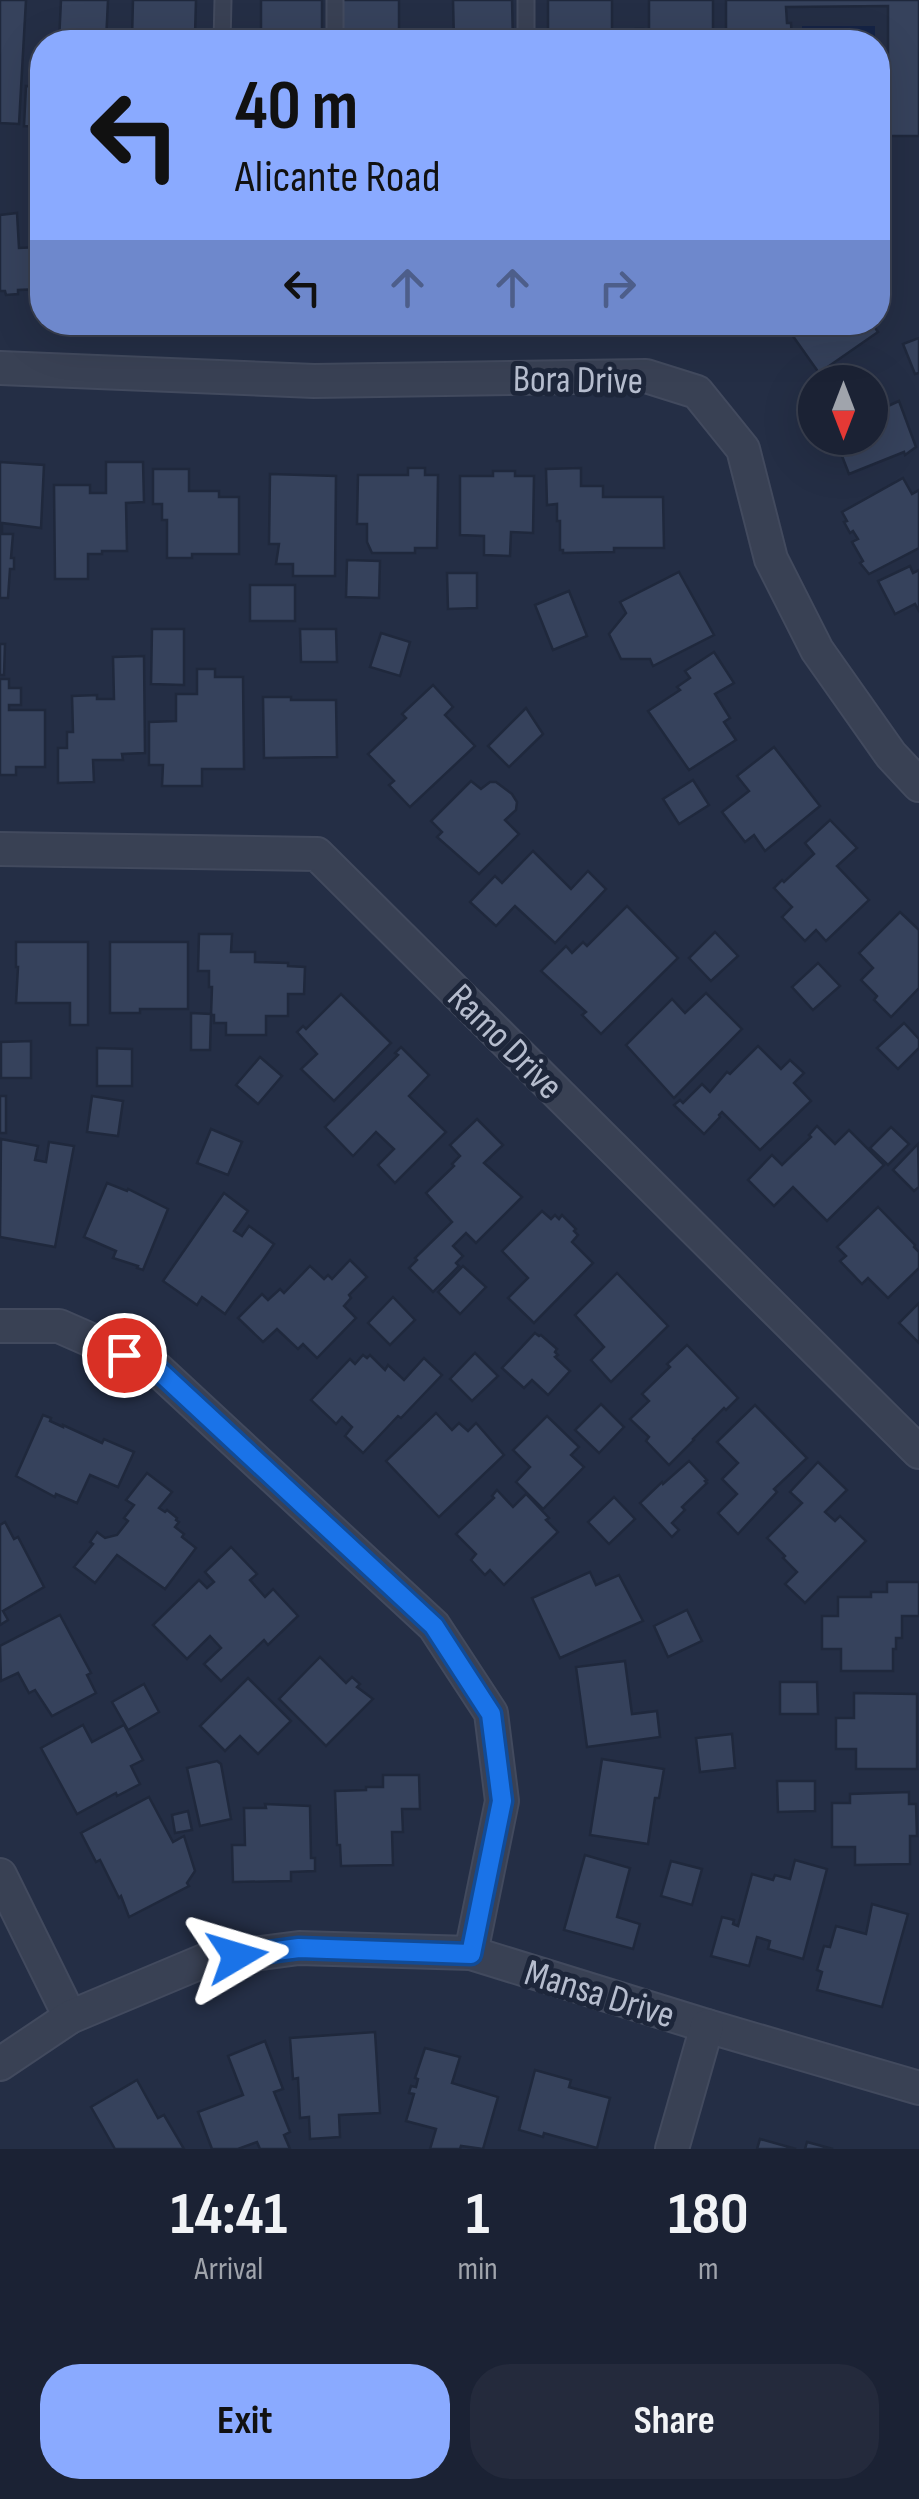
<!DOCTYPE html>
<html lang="en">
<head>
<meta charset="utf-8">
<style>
  body { margin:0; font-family:"Sofia Sans Condensed",sans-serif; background:#242a3c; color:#f1f3f6; height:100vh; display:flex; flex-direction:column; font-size:38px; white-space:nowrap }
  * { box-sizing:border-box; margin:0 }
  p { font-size:32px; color:#a0a4ac }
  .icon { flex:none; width:55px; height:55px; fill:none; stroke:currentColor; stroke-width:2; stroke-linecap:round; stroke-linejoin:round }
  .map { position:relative; height:2149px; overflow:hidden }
  .side { display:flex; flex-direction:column; background:#1b2234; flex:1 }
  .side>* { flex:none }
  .guide { position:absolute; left:30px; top:30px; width:860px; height:305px; border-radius:40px; box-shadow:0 10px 40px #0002,0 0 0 2px #393f4f; background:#8aaaff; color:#111; overflow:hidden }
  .needle { width:65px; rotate:180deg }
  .buttons { position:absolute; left:798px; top:365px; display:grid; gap:20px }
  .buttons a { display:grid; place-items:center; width:90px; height:90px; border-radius:50%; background:#1b2234; box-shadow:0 10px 40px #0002,0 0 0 2px #393f4f; font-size:50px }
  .pin { position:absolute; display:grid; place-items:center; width:85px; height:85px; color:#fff; margin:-42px; border:5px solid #fff; border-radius:50%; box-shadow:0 2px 10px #0007 }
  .me { position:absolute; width:110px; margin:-55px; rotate:83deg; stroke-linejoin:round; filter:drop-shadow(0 0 8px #0008) }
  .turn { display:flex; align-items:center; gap:35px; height:210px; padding:0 40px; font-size:45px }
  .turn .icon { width:130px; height:130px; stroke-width:2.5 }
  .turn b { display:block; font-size:70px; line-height:85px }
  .lanes { display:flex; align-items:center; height:95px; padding:0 40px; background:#0003; justify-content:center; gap:50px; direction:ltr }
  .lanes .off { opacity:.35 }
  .eta { display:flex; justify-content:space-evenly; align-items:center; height:170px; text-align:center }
  .eta b { font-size:60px; font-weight:700; line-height:70px }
  .action { display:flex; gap:20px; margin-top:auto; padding:20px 40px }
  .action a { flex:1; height:115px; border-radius:40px; background:#8aaaff; color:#111; font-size:40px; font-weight:700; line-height:115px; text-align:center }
  .action a+a { background:#242a3c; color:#f1f3f6 }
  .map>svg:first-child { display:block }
  .water { fill:#152345 }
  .building { fill:#36425c; stroke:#1f283c; stroke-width:2.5 }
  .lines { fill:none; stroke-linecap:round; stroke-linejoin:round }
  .lane-casing { stroke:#424a5e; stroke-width:19 }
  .street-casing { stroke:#424a5e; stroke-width:36 }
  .lane { stroke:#394154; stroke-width:15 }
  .street { stroke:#394154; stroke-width:32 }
  .route-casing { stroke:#114b97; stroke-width:25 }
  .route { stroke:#1a73e8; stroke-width:18 }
  .labels { text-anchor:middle; stroke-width:10; stroke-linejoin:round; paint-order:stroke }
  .street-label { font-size:38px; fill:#b6bdce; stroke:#1d263a }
</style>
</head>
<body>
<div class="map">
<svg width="919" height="2149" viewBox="0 0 919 2149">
  <rect width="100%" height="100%" fill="#242e45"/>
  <rect class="water" x="802" y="26" width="73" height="16"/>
  <g class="building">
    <polygon points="0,0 26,0 19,124 0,123"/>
    <polygon points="61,0 108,0 106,42 59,42"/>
    <polygon points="133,0 196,0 195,36 200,36 200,42 127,42 127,38 132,38"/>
    <rect x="261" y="0" width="61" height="42"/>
    <rect x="340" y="0" width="59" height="42"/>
    <polygon points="453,0 512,0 513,42 454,42"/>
    <polygon points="548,0 612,0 612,31 617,36 636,36 636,29 643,29 643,35 649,35 649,0 713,0 713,42 548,42"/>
    <polygon points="726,0 919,0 919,136 878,136 878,75 888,74 888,6 786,7 787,23 791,23 792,42 726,42"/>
    <polygon points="26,86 42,87 42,127 24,126"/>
    <polygon points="17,213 19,248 40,247 42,289 18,290 18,294 6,295 5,291 0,291 0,215"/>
    <polygon points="783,322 871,322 878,332 819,373"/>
    <polygon points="919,338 919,373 915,374 903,344"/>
    <polygon points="878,382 888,406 899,401 916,447 905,455 904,452 849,474 835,438 870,438 870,385"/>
    <polygon points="0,462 44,465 41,528 2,523 2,534 13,534 11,558 14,558 14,569 10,569 8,598 0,598"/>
    <polygon points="106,462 143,462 144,502 126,503 127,551 102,551 102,554 88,554 88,579 55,579 54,485 90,485 90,493 106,493"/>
    <polygon points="408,468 425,468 425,475 438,475 437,548 415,548 415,553 372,553 367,542 367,524 357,524 358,475 408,475"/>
    <polygon points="581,468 581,486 603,486 603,497 663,497 664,548 614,548 614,552 563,553 563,550 560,550 560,521 557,521 557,504 547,505 546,469"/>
    <polygon points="153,469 189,469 189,491 219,491 219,497 239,497 239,554 192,554 192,558 167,558 167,520 162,520 162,504 153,504"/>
    <polygon points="493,471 515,471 515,476 534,476 533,533 511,532 510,556 484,555 484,536 460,535 460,476 493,476"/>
    <polygon points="270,474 336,476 335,576 293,576 293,564 276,564 279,544 269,544"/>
    <polygon points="903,478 912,494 919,490 919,548 869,574 860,563 863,561 852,542 858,539 853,531 850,533 844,522 847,521 842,512"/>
    <polygon points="347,560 380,561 379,598 346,597"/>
    <polygon points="910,566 913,573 919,570 919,611 915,604 895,614 878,581"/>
    <polygon points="679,572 714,635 653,666 650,659 621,659 609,634 626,613 620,602"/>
    <polygon points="447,573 477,573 477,608 448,609"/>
    <rect x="250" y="585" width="45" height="36"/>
    <polygon points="569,591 587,636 553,650 535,605"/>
    <polygon points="152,629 184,629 184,685 151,684"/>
    <polygon points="300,629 336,629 337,662 301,662"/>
    <polygon points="381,633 410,642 400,676 370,667"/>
    <polygon points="0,644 5,644 4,675 0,675"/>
    <polygon points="714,652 734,683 715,694 730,718 724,722 736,740 689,770 648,711 680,690 677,687 690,678 685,671"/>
    <polygon points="144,656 145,753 122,754 123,760 93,760 94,782 58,783 58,748 67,748 67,732 73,732 72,696 97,695 97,699 114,699 113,657"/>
    <polygon points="197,669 215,669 215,677 243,677 244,769 202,769 202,786 162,786 163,765 149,765 149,722 176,721 176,694 197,694"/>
    <polygon points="0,679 9,679 9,688 21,688 21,705 9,705 9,710 45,710 45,767 16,767 16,775 0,775"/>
    <polygon points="433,685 453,707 445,715 475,746 410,807 389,785 394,781 368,754 406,718 402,714"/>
    <polygon points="263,697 291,697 291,700 336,700 337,757 264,758"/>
    <polygon points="526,708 543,734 509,767 488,746"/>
    <polygon points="774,747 820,806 765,851 754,835 745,842 722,812 749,791 737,776"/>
    <polygon points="693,780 709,805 679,824 663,799"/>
    <polygon points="471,781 481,789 490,782 496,782 512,794 517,802 516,810 505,820 519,834 479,874 437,837 442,832 431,821"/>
    <polygon points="830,820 857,848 837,866 869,900 826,941 816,930 805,941 782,917 792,907 774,888 782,880 784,882 814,854 805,843"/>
    <polygon points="533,851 571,889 588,871 606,889 555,943 515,906 496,926 470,902 495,876 502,883"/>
    <polygon points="627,906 678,958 601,1034 582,1015 586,1012 541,971 566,946 572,953 583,942 587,946"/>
    <polygon points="900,912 919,930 919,988 891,1017 874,1000 877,996 861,980 873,968 859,953"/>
    <polygon points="715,932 738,956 711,981 689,958"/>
    <polygon points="199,934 232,934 231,952 255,952 255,962 288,963 288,966 305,967 304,994 288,994 288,1016 266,1016 266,1035 226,1035 226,1023 214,1023 214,1015 211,1015 212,987 209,987 209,971 198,971"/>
    <polygon points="16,942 88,942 88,1025 70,1025 70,1003 16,1003 18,967 16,967"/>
    <polygon points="110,942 188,942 188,1009 140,1009 140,1013 110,1013"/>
    <polygon points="818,963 840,986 813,1010 792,987"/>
    <polygon points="706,993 742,1029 674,1098 626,1045 672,999 685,1013"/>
    <polygon points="341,994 391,1043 334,1101 301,1069 317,1054 297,1032 303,1026 306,1029"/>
    <polygon points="191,1013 211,1014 210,1050 191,1050"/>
    <polygon points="904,1023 919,1039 919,1048 898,1069 877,1048"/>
    <polygon points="31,1041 31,1078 1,1078 1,1042"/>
    <polygon points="758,1046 781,1069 790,1060 804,1073 794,1083 811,1101 760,1150 722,1112 719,1115 720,1117 704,1134 674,1105 680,1100 683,1103 702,1084 710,1092 727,1072 730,1074"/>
    <polygon points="401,1047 429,1075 409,1096 446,1132 395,1183 378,1165 394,1149 376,1132 353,1156 325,1127 398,1055 395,1053"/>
    <polygon points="97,1048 132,1049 132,1086 97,1086"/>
    <polygon points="260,1057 282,1076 258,1104 236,1085"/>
    <rect x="0" y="1096" width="6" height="37"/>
    <polygon points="92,1096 123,1101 118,1136 87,1132"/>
    <polygon points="477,1119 503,1145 484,1163 522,1197 476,1243 466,1233 453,1246 463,1256 456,1263 459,1266 433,1292 409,1268 417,1260 415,1258 452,1222 426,1193 454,1166 452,1164 460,1156 450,1145"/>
    <polygon points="817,1126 835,1144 849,1130 884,1165 827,1221 793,1187 774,1206 748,1180 772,1155 782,1165 811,1137 809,1135"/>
    <polygon points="891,1127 909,1144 888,1165 870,1148"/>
    <polygon points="211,1129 242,1142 228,1175 197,1163"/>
    <polygon points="1,1139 38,1146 35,1160 46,1162 49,1142 74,1146 55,1247 0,1237"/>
    <polygon points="918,1144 919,1187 914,1191 893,1170"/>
    <polygon points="107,1183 127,1191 128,1189 168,1209 143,1270 137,1268 138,1266 113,1258 116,1251 84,1237"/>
    <polygon points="224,1193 248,1211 234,1231 242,1236 249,1226 274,1244 225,1314 202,1297 197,1305 163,1281"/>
    <polygon points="878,1207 915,1245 914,1247 919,1252 919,1268 888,1298 868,1278 862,1284 840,1261 846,1256 837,1247"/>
    <polygon points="542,1211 551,1219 555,1215 559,1219 562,1215 576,1229 574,1231 578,1235 572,1242 593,1263 534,1323 508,1298 528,1278 502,1251"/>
    <polygon points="350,1260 367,1277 349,1295 351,1298 344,1306 356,1318 317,1358 303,1344 298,1349 277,1329 263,1342 238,1318 262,1294 268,1300 280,1289 284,1293 310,1266 324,1279 328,1275 332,1279"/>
    <polygon points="463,1266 486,1287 460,1314 438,1292"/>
    <polygon points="617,1273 668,1326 611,1382 591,1360 604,1347 575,1315"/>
    <polygon points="393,1297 415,1320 390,1345 368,1323"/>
    <polygon points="919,1303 919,1343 899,1323"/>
    <polygon points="535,1333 539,1336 541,1335 557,1349 555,1352 558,1355 555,1357 570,1371 548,1395 532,1380 524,1388 502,1368"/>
    <polygon points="687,1345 738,1398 726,1410 724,1408 693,1439 694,1440 669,1465 646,1441 649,1437 630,1419 649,1401 642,1394 670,1367 667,1364"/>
    <polygon points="475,1353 498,1376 472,1401 450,1379"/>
    <polygon points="363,1355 367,1358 370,1355 385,1370 388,1365 404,1380 424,1358 442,1375 401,1418 398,1416 363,1453 345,1436 352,1427 342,1417 336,1424 311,1400 350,1359 355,1364"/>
    <polygon points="601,1404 624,1427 599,1453 575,1430"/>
    <polygon points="755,1405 807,1458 774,1489 777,1492 738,1534 718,1513 737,1494 722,1479 738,1463 717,1442"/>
    <polygon points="436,1413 452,1430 459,1423 468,1431 476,1423 504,1455 439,1517 386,1461"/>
    <polygon points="43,1415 51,1418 50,1421 63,1427 63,1425 102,1443 104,1439 134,1452 118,1487 90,1475 77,1503 56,1494 55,1497 16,1476"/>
    <polygon points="547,1416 579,1447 571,1455 584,1467 543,1509 516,1482 530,1467 513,1450"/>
    <polygon points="689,1461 707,1480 705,1481 707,1483 682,1507 685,1510 672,1523 679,1530 672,1537 640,1503 662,1482 663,1484"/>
    <polygon points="818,1462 847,1490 825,1512 835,1521 840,1516 866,1541 805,1603 785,1584 797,1572 783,1558 785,1556 767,1538 802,1503 790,1492"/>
    <polygon points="147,1473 172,1492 159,1508 165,1512 167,1510 177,1518 176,1520 179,1522 175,1527 184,1534 182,1537 196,1548 165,1589 117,1555 95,1583 74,1567 93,1544 90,1542 97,1532 105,1538 117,1535 128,1521 124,1518 134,1505 126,1500"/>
    <polygon points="497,1490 513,1507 526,1494 549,1518 546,1520 558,1532 504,1585 490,1570 485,1575 471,1560 476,1554 456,1534 494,1498 492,1496"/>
    <polygon points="614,1497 635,1519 609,1544 588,1522"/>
    <polygon points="5,1522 14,1539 18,1537 44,1587 3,1611 8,1620 0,1625 0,1525"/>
    <polygon points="231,1547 257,1574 250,1580 265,1597 273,1589 298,1616 268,1645 264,1640 221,1681 204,1664 221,1648 210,1636 187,1659 153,1625 199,1580 207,1588 214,1582 205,1572"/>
    <polygon points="590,1572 596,1585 619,1575 643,1621 560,1658 532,1598"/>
    <polygon points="887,1582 919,1582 919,1616 902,1616 902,1638 896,1638 896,1649 893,1649 893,1671 841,1671 841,1649 822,1649 822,1616 838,1616 838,1597 871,1597 871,1592 887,1592"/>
    <polygon points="687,1610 702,1641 668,1657 654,1626"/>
    <polygon points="60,1615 91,1673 87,1675 96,1693 52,1716 35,1690 29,1693 18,1673 1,1681 0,1646"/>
    <polygon points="320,1657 346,1683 352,1677 360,1684 357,1687 373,1699 326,1746 279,1699"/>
    <polygon points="625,1661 632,1714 657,1711 660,1737 587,1747 576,1667"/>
    <polygon points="248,1678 291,1721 258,1754 240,1736 225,1751 200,1726"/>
    <polygon points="780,1682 817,1682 818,1714 780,1714"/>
    <polygon points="144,1684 159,1712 128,1730 112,1702"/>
    <polygon points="854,1693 917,1694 917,1769 856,1769 856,1749 836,1749 836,1718 854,1718"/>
    <polygon points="83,1725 92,1742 124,1725 143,1760 131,1766 140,1784 117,1796 116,1793 77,1814 41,1748"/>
    <polygon points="732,1734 735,1768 700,1772 696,1738"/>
    <polygon points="602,1759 664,1769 659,1798 655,1798 648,1844 590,1835"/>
    <polygon points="217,1761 221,1764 231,1819 200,1826 187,1768"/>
    <polygon points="383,1775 419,1775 420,1809 402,1809 403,1832 392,1832 393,1865 341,1866 340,1845 337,1845 335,1791 366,1790 366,1787 383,1787"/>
    <polygon points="777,1781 815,1781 815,1811 778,1812"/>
    <polygon points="909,1792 909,1804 916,1804 917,1836 910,1836 910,1864 855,1865 855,1847 832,1847 832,1803 850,1803 850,1794"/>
    <polygon points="149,1797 173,1842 184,1836 195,1871 187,1883 189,1886 129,1917 121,1896 119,1898 100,1860 96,1862 81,1833"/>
    <polygon points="265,1804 310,1806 311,1858 315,1858 315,1871 291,1872 291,1881 233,1882 232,1845 245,1845 244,1808 266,1808"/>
    <polygon points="188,1811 192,1830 175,1833 172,1815"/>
    <polygon points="585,1855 630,1868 617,1917 640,1924 633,1949 564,1930"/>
    <polygon points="795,1860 827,1869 803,1959 768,1949 770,1941 757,1937 749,1966 711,1956 722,1917 734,1920 733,1924 738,1926 752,1874 773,1880 775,1875 790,1879"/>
    <polygon points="671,1861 702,1869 692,1905 661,1896"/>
    <polygon points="872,1904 908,1914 882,2007 817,1990 822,1972 817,1970 824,1946 830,1947 836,1926 866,1934"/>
    <polygon points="375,2032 380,2113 339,2115 340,2137 310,2139 309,2117 300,2118 298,2078 293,2079 290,2038"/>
    <polygon points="265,2041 283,2089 274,2092 290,2132 284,2135 290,2149 260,2149 257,2142 238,2149 212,2149 198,2112 243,2095 228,2056"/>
    <polygon points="425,2048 460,2057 452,2083 498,2097 483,2149 461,2146 460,2149 430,2149 436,2129 406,2121 414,2094 409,2093 411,2086 416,2087 418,2079 415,2078"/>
    <polygon points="535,2070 571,2080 569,2087 610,2098 597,2148 544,2133 543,2137 519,2130"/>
    <polygon points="137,2080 158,2118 164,2115 184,2149 115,2149 91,2107"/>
    <polygon points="760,2139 796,2149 757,2149"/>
    <polygon points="807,2142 833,2149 805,2149"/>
  </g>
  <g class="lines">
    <g class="lane-casing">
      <g id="lane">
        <polyline points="335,0 335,42"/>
        <polyline points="526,0 526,42"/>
        <polyline points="222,42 223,0"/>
      </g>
    </g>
    <g class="street-casing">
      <g id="street">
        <polyline points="0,368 314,381 646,376 697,392 743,449 771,559 817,650 891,755 919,785"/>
        <polyline points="0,849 317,854 919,1452"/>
        <polyline points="0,1326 59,1326 157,1369 434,1626 491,1713 502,1801 471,1953"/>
        <polyline points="0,1875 70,2017"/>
        <polyline points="0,2064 70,2017 206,1960 299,1948 471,1953 707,2026 919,2088"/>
        <polyline points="672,2149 707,2026"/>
      </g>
    </g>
    <use href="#lane" class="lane"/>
    <use href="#street" class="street"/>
  </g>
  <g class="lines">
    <g class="route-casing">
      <polyline id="route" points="124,1355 157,1369 434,1626 491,1714 502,1801 471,1954 299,1948 237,1956"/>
    </g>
    <use href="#route" class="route"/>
  </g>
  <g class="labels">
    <g class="street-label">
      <text transform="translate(578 379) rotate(1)" y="13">Bora Drive</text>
      <text transform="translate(506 1041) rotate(45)" y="13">Ramo Drive</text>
      <text transform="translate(600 1993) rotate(17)" y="13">Mansa Drive</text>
    </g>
  </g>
</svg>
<div class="buttons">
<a><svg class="needle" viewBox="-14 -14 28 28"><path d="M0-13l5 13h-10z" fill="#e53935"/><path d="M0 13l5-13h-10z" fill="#a0a4ac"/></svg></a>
</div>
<div class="pin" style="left:124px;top:1355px;background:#d93025"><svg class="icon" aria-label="arrive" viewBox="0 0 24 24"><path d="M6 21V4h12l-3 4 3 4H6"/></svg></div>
<svg class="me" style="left:237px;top:1956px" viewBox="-20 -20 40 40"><path d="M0-17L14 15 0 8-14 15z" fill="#1a73e8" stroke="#fff" stroke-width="4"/></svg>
<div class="guide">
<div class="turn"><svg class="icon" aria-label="left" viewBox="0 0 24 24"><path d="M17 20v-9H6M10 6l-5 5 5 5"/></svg><div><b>40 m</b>Alicante Road</div></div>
<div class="lanes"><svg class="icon" aria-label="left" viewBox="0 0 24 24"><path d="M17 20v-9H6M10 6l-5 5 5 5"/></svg><svg class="icon off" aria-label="ahead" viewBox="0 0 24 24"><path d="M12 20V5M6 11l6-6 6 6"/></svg><svg class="icon off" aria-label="ahead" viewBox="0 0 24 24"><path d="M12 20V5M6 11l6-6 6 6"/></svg><svg class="icon off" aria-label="right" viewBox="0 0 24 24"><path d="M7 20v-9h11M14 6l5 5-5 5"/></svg></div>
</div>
</div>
<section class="side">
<div class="eta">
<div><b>14:41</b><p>Arrival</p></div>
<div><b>1</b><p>min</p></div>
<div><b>180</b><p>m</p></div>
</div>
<div class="action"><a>Exit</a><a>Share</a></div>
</section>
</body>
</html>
